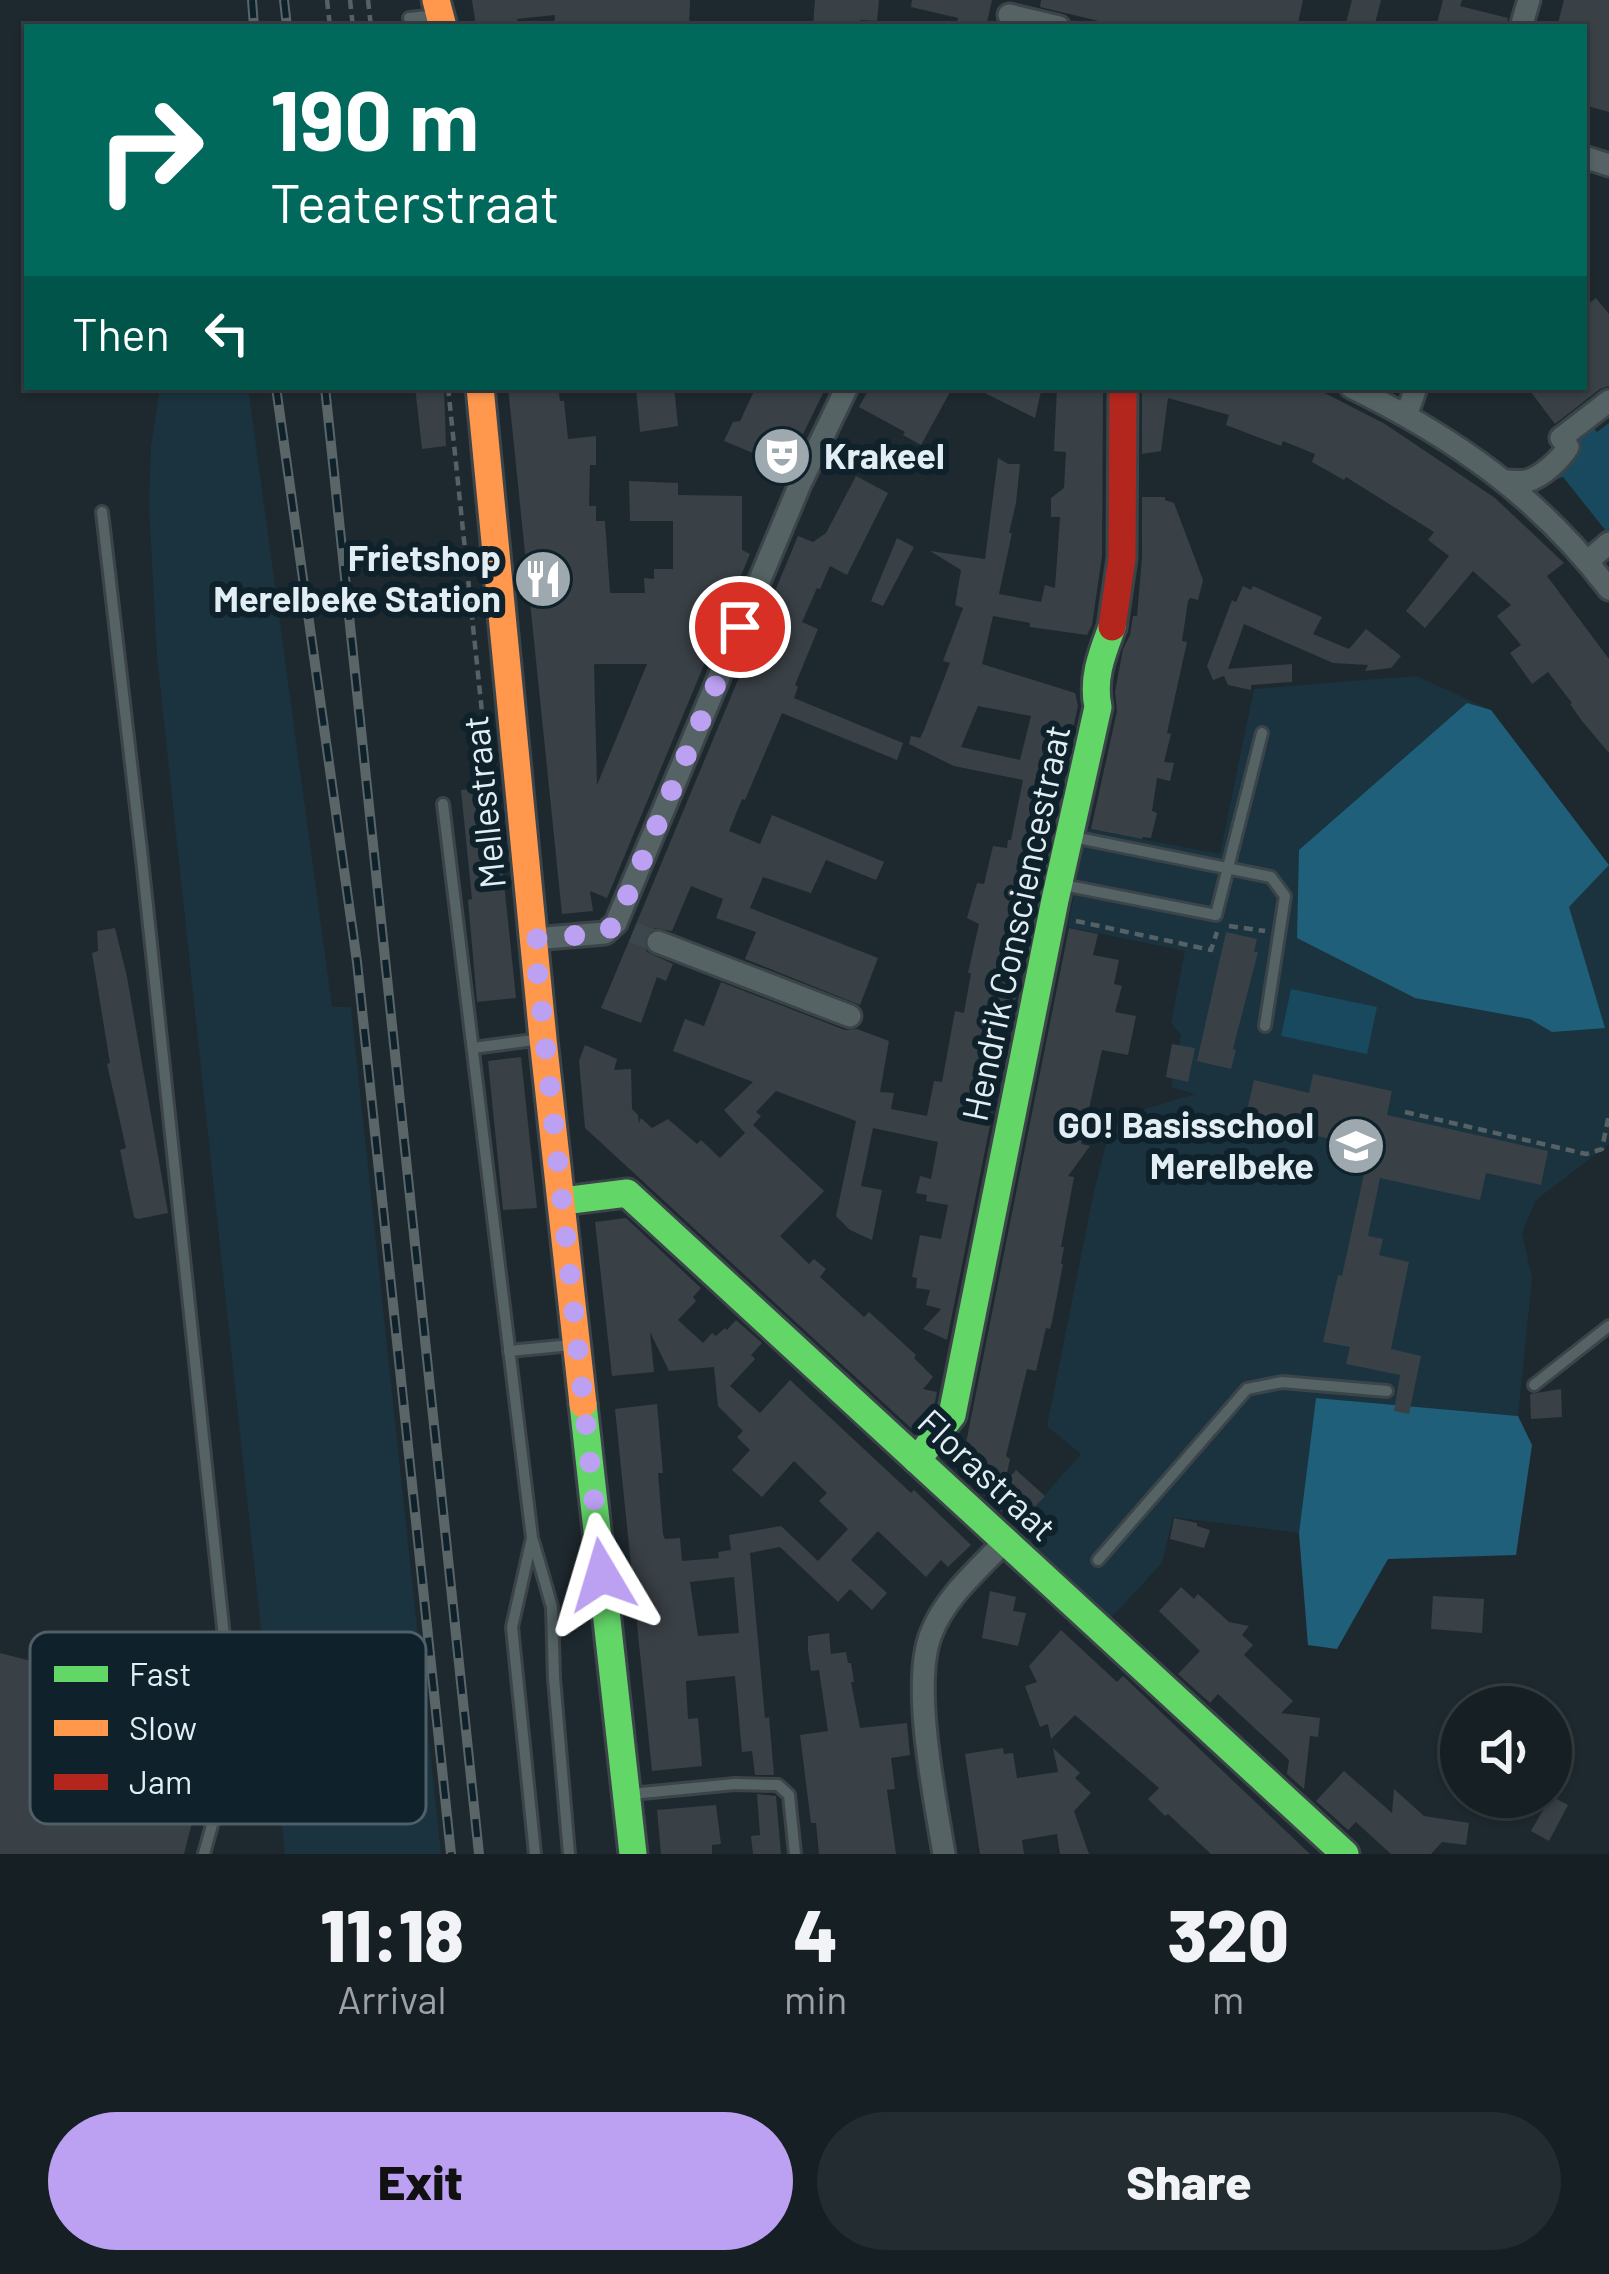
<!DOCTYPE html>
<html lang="en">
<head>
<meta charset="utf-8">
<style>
  body { margin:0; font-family:Barlow,sans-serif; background:#232c30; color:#f1f3f6; height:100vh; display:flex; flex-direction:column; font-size:45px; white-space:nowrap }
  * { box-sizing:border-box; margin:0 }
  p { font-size:39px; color:#9ea2a6 }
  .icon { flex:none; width:66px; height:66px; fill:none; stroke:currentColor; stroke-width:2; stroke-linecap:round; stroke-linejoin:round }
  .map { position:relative; height:1854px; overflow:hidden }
  .drawer { display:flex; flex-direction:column; background:#161f23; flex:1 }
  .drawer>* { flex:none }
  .hud { position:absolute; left:24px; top:24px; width:1563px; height:366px; border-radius:0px; box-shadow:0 3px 9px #0004,0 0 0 3px #353d41; background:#00695c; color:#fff; overflow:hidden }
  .controls { position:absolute; left:1440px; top:1686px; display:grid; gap:24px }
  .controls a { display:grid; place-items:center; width:132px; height:132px; border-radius:50%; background:#161f23; box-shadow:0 3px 9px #0004,0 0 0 3px #353d41; font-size:60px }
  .pin { position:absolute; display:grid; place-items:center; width:102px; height:102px; color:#fff; margin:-51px; border:6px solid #fff; border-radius:50%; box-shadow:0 3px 12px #0007 }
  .me { position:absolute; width:132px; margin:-66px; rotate:353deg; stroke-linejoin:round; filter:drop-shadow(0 0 9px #0008) }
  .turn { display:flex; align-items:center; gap:42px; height:252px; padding:0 48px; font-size:54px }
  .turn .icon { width:156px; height:156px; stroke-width:2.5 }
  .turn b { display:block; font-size:84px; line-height:102px }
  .then { display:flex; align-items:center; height:114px; padding:0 48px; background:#0003; gap:24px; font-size:45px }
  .eta { display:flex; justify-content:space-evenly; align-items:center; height:204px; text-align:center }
  .eta b { font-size:72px; font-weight:800; line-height:84px }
  .cta { display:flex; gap:24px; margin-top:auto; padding:24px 48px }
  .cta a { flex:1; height:138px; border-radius:72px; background:#bca0f2; color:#111; font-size:48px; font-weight:800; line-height:138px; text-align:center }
  .cta a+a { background:#232c30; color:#f1f3f6 }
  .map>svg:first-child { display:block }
  .built { fill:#1a333f }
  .green { fill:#19495e }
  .forest { fill:#1f5f79 }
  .building { fill:#394046; fill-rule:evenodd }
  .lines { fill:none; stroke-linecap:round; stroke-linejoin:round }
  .street-tunnel { stroke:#3b474d; stroke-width:21; stroke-dasharray:21 10; stroke-linecap:butt }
  .lane-casing { stroke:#3b4449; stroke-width:16 }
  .street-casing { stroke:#3b4449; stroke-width:27 }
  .fast-casing { stroke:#3b4449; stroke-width:33 }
  .slow-casing { stroke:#3b4449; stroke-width:33 }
  .jam-casing { stroke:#3b4449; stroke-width:33 }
  .path { stroke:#566165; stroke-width:4.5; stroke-dasharray:9 6; stroke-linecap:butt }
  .lane { stroke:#556365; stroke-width:10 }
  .street { stroke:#556365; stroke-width:21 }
  .fast { stroke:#63d668; stroke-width:27 }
  .slow { stroke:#ff974d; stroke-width:27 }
  .jam { stroke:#b3261e; stroke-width:27 }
  .rail-casing { stroke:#5a6568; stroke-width:10 }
  .rail { stroke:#0f222b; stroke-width:6; stroke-dasharray:18; stroke-linecap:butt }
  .route { stroke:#bca0f2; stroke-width:21; stroke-dasharray:0 37.8 }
  .labels { text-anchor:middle; stroke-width:12; stroke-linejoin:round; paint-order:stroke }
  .poi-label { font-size:36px; font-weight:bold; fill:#e2eef4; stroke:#0f222b; text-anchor:end }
  .street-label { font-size:36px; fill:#e2eef4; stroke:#0f222b }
  .key { fill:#0f222b; stroke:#4e5f67; stroke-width:3 }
  .key-label { font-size:33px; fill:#e2eef4 }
</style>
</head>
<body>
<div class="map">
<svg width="1609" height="1854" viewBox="0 0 1609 1854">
  <rect width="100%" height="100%" fill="#1e292f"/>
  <g class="built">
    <polygon points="160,387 248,387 332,1007 351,1007 441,1854 285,1854 157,656 149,505 151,447"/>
    <polygon points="1416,676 1491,710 1609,865 1609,1144 1536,1200 1522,1233 1532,1278 1518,1416 1316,1398 1299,1533 1173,1517 1162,1563 1110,1619 1014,1530 1081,1454 1047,1426 1094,1191 1110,1129 1145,1109 1195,1094 1171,1087 1181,1035 1171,1023 1185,951 1068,927 1087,829 1220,854 1254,689"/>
  </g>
  <g class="green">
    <polygon points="1588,421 1597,432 1609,423 1609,529 1606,531 1563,477 1550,481 1565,438"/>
    <polygon points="1291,989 1377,1007 1367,1054 1281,1036"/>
  </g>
  <g class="forest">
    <polygon points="1467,703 1491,710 1609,865 1569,907 1605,1028 1552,1032 1530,1019 1415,998 1297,938 1299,850"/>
    <polygon points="1316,1398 1518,1416 1532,1445 1516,1555 1388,1559 1337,1649 1308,1645 1299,1533"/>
  </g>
  <g class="building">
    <polygon points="472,0 690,0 689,27 554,27 555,15 517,19 518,27 476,27"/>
    <polygon points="815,0 879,0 877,21 860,20 860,27 813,27"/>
    <polygon points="912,0 992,0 986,27 956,27 958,18 911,7"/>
    <polygon points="1041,0 1303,0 1297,27 1124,27 1040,7"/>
    <polygon points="1352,0 1381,0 1374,27 1345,27"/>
    <polygon points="1443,0 1462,0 1460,6 1508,18 1506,27 1436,27"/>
    <polygon points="1564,0 1609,0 1609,112 1584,105 1584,27 1557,27"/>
    <polygon points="1596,298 1609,314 1609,386 1600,389 1555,424 1527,387 1584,387 1584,307"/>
    <polygon points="415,387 444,389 446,446 422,449"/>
    <path d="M 508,387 L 558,387 L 560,401 L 564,401 L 568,439 L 596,436 L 596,465 L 590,465 L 589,506 L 596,506 L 596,521 L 605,521 L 610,593 L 645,593 L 644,578 L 654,579 L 654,569 L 673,569 L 673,521 L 630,521 L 629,481 L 678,483 L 678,495 L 742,496 L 742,550 L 750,554 L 607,898 L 590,891 L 593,911 L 562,914 ZM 596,664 L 647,664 L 597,785 L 594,665 Z"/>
    <polygon points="636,387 674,387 678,426 640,432"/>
    <polygon points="756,387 826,387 787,467 724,441 733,422 740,421"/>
    <polygon points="870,387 939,387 950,392 921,445 903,435 905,432 859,407"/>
    <polygon points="973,387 1042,387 1035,418"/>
    <path d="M 1057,387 L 1082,387 L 1103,393 L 1102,556 L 1092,625 L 1087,635 L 1030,627 L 1030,623 L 993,616 L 982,664 L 1075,693 L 1078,706 L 1036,896 L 947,1340 L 923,1329 L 941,1309 L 926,1305 L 930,1290 L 916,1288 L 917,1278 L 912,1277 L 920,1235 L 941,1239 L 948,1205 L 926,1201 L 927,1195 L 916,1193 L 920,1176 L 931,1179 L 938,1142 L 873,1128 L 861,1186 L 882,1190 L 872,1240 L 850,1230 L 836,1216 L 856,1121 L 776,1091 L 756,1112 L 761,1116 L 753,1125 L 824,1191 L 780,1236 L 809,1264 L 814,1259 L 826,1269 L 820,1277 L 864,1317 L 869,1312 L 916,1355 L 914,1358 L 933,1377 L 923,1389 L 937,1392 L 934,1407 L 913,1430 L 585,1128 L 579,1061 L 585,1045 L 617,1059 L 614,1070 L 631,1069 L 632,1109 L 638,1115 L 639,1123 L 641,1118 L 652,1128 L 668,1119 L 697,1144 L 701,1140 L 720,1158 L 745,1133 L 724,1110 L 753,1082 L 673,1051 L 685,1019 L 704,1026 L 721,982 L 845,1030 L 857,1029 L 889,1041 L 880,1092 L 894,1093 L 891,1109 L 927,1116 L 934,1081 L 942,1082 L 955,1011 L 964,1013 L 971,973 L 968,973 L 979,924 L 967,918 L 977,883 L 984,884 L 993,846 L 1007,848 L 1008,840 L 1011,840 L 1023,780 L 954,766 L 909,744 L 911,736 L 920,738 L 924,730 L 950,663 L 943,661 L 963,608 L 955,605 L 961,570 L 930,551 L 985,559 L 998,458 L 1008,464 L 1020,464 L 1016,503 L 1009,533 L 1012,533 L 999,594 L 1041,602 L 1045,585 L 1055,588 L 1060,517 L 1051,517 L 1051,498 L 1064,488 L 1066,452 L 1054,451 ZM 978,706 L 1031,716 L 1020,760 L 961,747 Z"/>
    <polygon points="1142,387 1313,387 1385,424 1495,498 1564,563 1547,576 1609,659 1609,753 1582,721 1570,704 1572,703 1548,672 1532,684 1510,653 1521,645 1497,616 1511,605 1473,571 1425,628 1406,611 1449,556 1428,540 1434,532 1346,477 1344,480 1312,462 1315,454 1283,441 1281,446 1226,425 1229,415 1168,398 1161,451 1142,454"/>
    <polygon points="856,476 888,493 847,575 830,566 820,589 817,588 802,622 818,629 795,685 798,687 794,698 903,743 897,760 782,713 745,800 742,799 729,831 760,844 772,815 884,862 876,880 826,860 811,893 763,877 750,908 878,958 860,1005 745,959 756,932 716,918 723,899 691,886 672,931 655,928 644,938 647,952 673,964 666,981 657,977 641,1023 601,1008 798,536 813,542 826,533"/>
    <polygon points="1142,497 1165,497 1165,500 1174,503 1203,580 1198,600 1190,598 1188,601 1182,641 1187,642 1167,733 1171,734 1164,762 1174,763 1170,781 1157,778 1152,811 1157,813 1151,838 1143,837 1142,839 1091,829 1117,711 1115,692 1123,649 1130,635 1133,616 1137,616 1142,558"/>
    <polygon points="897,538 914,547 883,606 871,601"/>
    <polygon points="1243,586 1251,590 1253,586 1322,617 1313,634 1349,649 1366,629 1401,656 1391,668 1365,671 1368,665 1333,663 1244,624 1228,669 1292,664 1292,682 1251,685 1251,690 1228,685 1224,676 1213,680 1207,666 1232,600 1236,602"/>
    <polygon points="494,787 516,998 477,1002 468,900 472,899 461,790"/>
    <polygon points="115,928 127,977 168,1213 138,1219 134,1217 120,1150 126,1148 107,1064 110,1063 92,953 98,951 97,931"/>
    <polygon points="1069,928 1098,934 1093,955 1119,960 1114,984 1122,986 1115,1012 1136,1016 1128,1055 1102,1050 1081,1144 1090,1146 1068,1176 1074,1177 1061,1247 1064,1247 1061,1264 1063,1264 1052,1322 1050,1329 1046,1328 1036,1371 1027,1369 1006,1456 1010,1459 1005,1483 1016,1470 1045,1496 1017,1526 963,1476 961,1468"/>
    <polygon points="1226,932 1257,939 1254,952 1258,952 1233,1049 1236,1050 1231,1069 1197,1061"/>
    <polygon points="1172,1044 1195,1048 1188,1082 1166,1077"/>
    <polygon points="521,1057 537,1208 503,1210 488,1061"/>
    <polygon points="1313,1074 1392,1091 1387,1115 1548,1151 1541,1185 1486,1173 1480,1200 1380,1178 1368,1236 1383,1239 1379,1255 1409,1262 1391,1349 1421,1356 1409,1414 1394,1411 1400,1375 1346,1364 1350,1347 1323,1342 1338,1275 1342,1276 1364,1174 1338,1169 1344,1142 1245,1120 1254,1080 1309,1093"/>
    <path d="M 626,1218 L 701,1288 L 693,1297 L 696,1301 L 678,1320 L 703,1343 L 712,1333 L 716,1336 L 725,1328 L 727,1330 L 736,1320 L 762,1343 L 751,1355 L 755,1359 L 730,1386 L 760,1413 L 790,1380 L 911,1493 L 914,1490 L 971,1545 L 948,1567 L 941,1560 L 926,1577 L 878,1531 L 851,1560 L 887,1593 L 872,1610 L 850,1589 L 838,1602 L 780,1547 L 750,1553 L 765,1718 L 769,1717 L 774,1775 L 755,1775 L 752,1751 L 742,1752 L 735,1676 L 686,1681 L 688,1719 L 698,1718 L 702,1766 L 652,1771 L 615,1409 L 657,1404 L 663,1473 L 658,1473 L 663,1534 L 665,1539 L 680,1538 L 682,1561 L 719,1558 L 718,1552 L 731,1550 L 729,1535 L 781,1526 L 818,1561 L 848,1529 L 819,1501 L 827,1493 L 794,1461 L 762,1497 L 732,1470 L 750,1450 L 737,1437 L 743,1431 L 718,1406 L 714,1367 L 669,1371 L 650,1332 L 654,1372 L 612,1376 L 595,1222 ZM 734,1577 L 739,1633 L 698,1636 L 690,1582 Z"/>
    <polygon points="1561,1389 1562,1417 1531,1419 1530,1394"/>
    <polygon points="1174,1518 1197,1523 1197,1526 1210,1530 1204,1548 1170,1539"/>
    <polygon points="1181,1587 1194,1599 1198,1594 1229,1622 1249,1626 1242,1635 1253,1645 1244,1655 1293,1701 1281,1713 1320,1718 1318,1737 1310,1736 1304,1789 1287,1774 1289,1760 1218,1694 1210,1703 1178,1674 1200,1651 1159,1611"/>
    <polygon points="990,1591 1016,1597 1013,1611 1026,1613 1018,1646 982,1638"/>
    <polygon points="1433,1596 1484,1599 1482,1633 1431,1629"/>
    <polygon points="1061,1630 1117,1682 1123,1676 1310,1854 1211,1854 1168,1814 1165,1816 1148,1799 1159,1788 1075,1715 1051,1739 1048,1724 1040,1727 1025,1686 1037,1682 1029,1666"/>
    <polygon points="829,1633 831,1654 846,1652 848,1663 851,1663 854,1682 851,1682 860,1728 907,1723 910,1755 891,1758 895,1789 887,1790 896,1854 819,1854 816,1823 811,1823 800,1735 828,1731 819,1670 811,1671 808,1650 808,1636"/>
    <polygon points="0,1653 187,1701 186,1705 216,1714 206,1755 209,1756 184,1854 0,1854"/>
    <polygon points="1003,1748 1004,1754 1013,1753 1017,1778 1058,1772 1053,1748 1080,1773 1075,1778 1091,1793 1074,1811 1089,1854 1060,1854 1057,1834 1022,1840 1024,1854 980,1854 965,1754"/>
    <polygon points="1344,1771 1392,1813 1394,1789 1424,1816 1469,1823 1466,1845 1442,1842 1431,1854 1391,1854 1356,1822 1348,1830 1316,1801"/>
    <polygon points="757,1794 776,1796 781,1854 753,1854 751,1836 760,1835"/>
    <polygon points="1551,1796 1568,1805 1549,1841 1531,1831"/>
    <polygon points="716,1805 721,1844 712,1845 712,1854 661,1854 657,1810"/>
  </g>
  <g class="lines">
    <polyline class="street-tunnel" points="633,932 658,942"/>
    <g class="lane-casing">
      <g id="lane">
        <polyline points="409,18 439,15"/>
        <polyline points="102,512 142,859 235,1741 204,1854"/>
        <polyline points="443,804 532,1538 512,1627 535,1854"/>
        <polyline points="1073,837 1271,877 1285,896 1265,1026"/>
        <polyline points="1063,885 1216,915 1262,733"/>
        <polyline points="473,1048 541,1039"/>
        <polyline points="509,1351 572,1345"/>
        <polyline points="1534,1385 1609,1326"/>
        <polyline points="533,1541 552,1607 554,1678 569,1854"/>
        <polyline points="1098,1560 1247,1389 1282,1382 1387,1391"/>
        <polyline points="631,1794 735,1784 778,1785 789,1795 795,1854"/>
      </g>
    </g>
    <g class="street-casing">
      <g id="street">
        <polyline points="1009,15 1059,27"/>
        <polyline points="1521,27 1529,0"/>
        <polyline points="1584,157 1609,165"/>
        <path d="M 1351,387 C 1455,438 1539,497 1609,589"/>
        <polyline points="1407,414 1416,387"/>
        <path d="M 1505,481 C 1512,481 1520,482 1527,481 C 1542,477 1561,459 1568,447 L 1561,438 L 1609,401"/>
        <polyline points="1588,561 1609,543"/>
        <polyline points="534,939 605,933 616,923 800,484 847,387"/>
        <polyline points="658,942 850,1016"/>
        <path d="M 944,1854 C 935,1799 911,1684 931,1634 C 945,1597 979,1569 1005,1541"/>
      </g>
    </g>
    <g class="fast-casing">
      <g id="fast">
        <polyline points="563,1201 627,1193 1345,1854"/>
        <polyline points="583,1404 633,1854"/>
        <path d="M 917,1460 L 952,1415 L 1055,900 L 1098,707 C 1092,678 1102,654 1112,627"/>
      </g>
    </g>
    <g class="slow-casing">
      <g id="slow">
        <polyline points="436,0 443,27"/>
        <polyline points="480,387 543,1039 583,1404"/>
      </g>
    </g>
    <g class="jam-casing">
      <polyline id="jam" points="1112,627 1122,558 1123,387"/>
    </g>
    <g class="path">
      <polyline points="327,0 330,27"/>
      <polyline points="350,0 353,27"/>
      <polyline points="368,0 371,27"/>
      <polyline points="448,387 487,760 490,762"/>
      <polyline points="1076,921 1211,950 1217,932"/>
      <polyline points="1229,926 1265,931"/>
      <polyline points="1405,1112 1586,1154 1602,1149 1609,1114"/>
    </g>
    <use href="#lane" class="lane"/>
    <use href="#street" class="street"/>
    <use href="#fast" class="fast"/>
    <use href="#slow" class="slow"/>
    <use href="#jam" class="jam"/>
    <g class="rail-casing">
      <g id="rail">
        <polyline points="252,0 254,27"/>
        <polyline points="284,0 287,27"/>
        <polyline points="276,387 357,962 451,1854"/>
        <polyline points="325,387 479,1854"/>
      </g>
    </g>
    <use href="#rail" class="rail"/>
  </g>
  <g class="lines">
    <polyline class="route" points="602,1575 534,939 605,933 616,923 740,627"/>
  </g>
  <defs>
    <g id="theatre-disc" transform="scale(3)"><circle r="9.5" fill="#9da9af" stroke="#0f222b"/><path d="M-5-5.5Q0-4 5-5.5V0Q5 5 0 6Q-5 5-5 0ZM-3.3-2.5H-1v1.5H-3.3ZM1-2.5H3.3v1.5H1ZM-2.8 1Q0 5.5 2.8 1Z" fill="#fff"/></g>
    <g id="restaurant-disc" transform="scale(3)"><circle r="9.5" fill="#9da9af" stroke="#0f222b"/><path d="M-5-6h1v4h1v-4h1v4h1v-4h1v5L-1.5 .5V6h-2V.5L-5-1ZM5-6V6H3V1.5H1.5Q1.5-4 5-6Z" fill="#fff"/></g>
    <g id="school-disc" transform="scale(3)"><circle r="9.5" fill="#9da9af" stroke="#0f222b"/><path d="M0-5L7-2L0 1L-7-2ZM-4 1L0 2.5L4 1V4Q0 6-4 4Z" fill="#fff"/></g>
  </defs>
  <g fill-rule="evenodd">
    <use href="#theatre-disc" x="782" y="456"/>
    <use href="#restaurant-disc" x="543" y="579"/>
    <use href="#school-disc" x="1356" y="1146"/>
  </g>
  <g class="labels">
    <g class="poi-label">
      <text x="824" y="469" text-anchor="start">Krakeel</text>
      <text x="501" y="571">Frietshop<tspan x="501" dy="41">Merelbeke Station</tspan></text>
      <text x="1314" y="1138">GO! Basisschool<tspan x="1314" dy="41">Merelbeke</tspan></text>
    </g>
    <g class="street-label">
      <text transform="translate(484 802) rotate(-96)" y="13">Mellestraat</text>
      <text transform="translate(1016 923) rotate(-78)" y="13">Hendrik Consciencestraat</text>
      <text transform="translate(987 1475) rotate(43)" y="13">Florastraat</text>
    </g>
  </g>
  <rect x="30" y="1632" width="396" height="192" rx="18" class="key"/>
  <rect x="54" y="1666" width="54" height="16" fill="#63d668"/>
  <rect x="54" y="1720" width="54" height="16" fill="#ff974d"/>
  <rect x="54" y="1774" width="54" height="16" fill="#b3261e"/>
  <g class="key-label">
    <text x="129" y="1686">Fast</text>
    <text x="129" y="1740">Slow</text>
    <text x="129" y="1794">Jam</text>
  </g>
</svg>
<div class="controls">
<a><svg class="icon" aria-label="sound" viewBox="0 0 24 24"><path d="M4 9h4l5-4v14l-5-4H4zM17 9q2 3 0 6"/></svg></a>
</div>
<div class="pin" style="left:740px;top:627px;background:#d93025"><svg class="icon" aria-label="arrive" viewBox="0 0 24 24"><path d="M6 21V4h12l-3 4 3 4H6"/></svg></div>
<svg class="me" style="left:602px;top:1575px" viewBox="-20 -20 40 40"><path d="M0-17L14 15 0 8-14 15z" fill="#bca0f2" stroke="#fff" stroke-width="4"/></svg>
<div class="hud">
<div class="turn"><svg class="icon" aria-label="right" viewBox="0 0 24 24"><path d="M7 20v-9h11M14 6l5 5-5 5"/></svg><div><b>190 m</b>Teaterstraat</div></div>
<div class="then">Then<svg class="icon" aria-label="left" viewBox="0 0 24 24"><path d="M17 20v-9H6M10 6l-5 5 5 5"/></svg></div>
</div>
</div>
<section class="drawer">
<div class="eta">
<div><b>11:18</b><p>Arrival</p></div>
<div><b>4</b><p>min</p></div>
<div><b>320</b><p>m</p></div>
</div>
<div class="cta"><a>Exit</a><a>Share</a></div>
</section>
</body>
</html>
